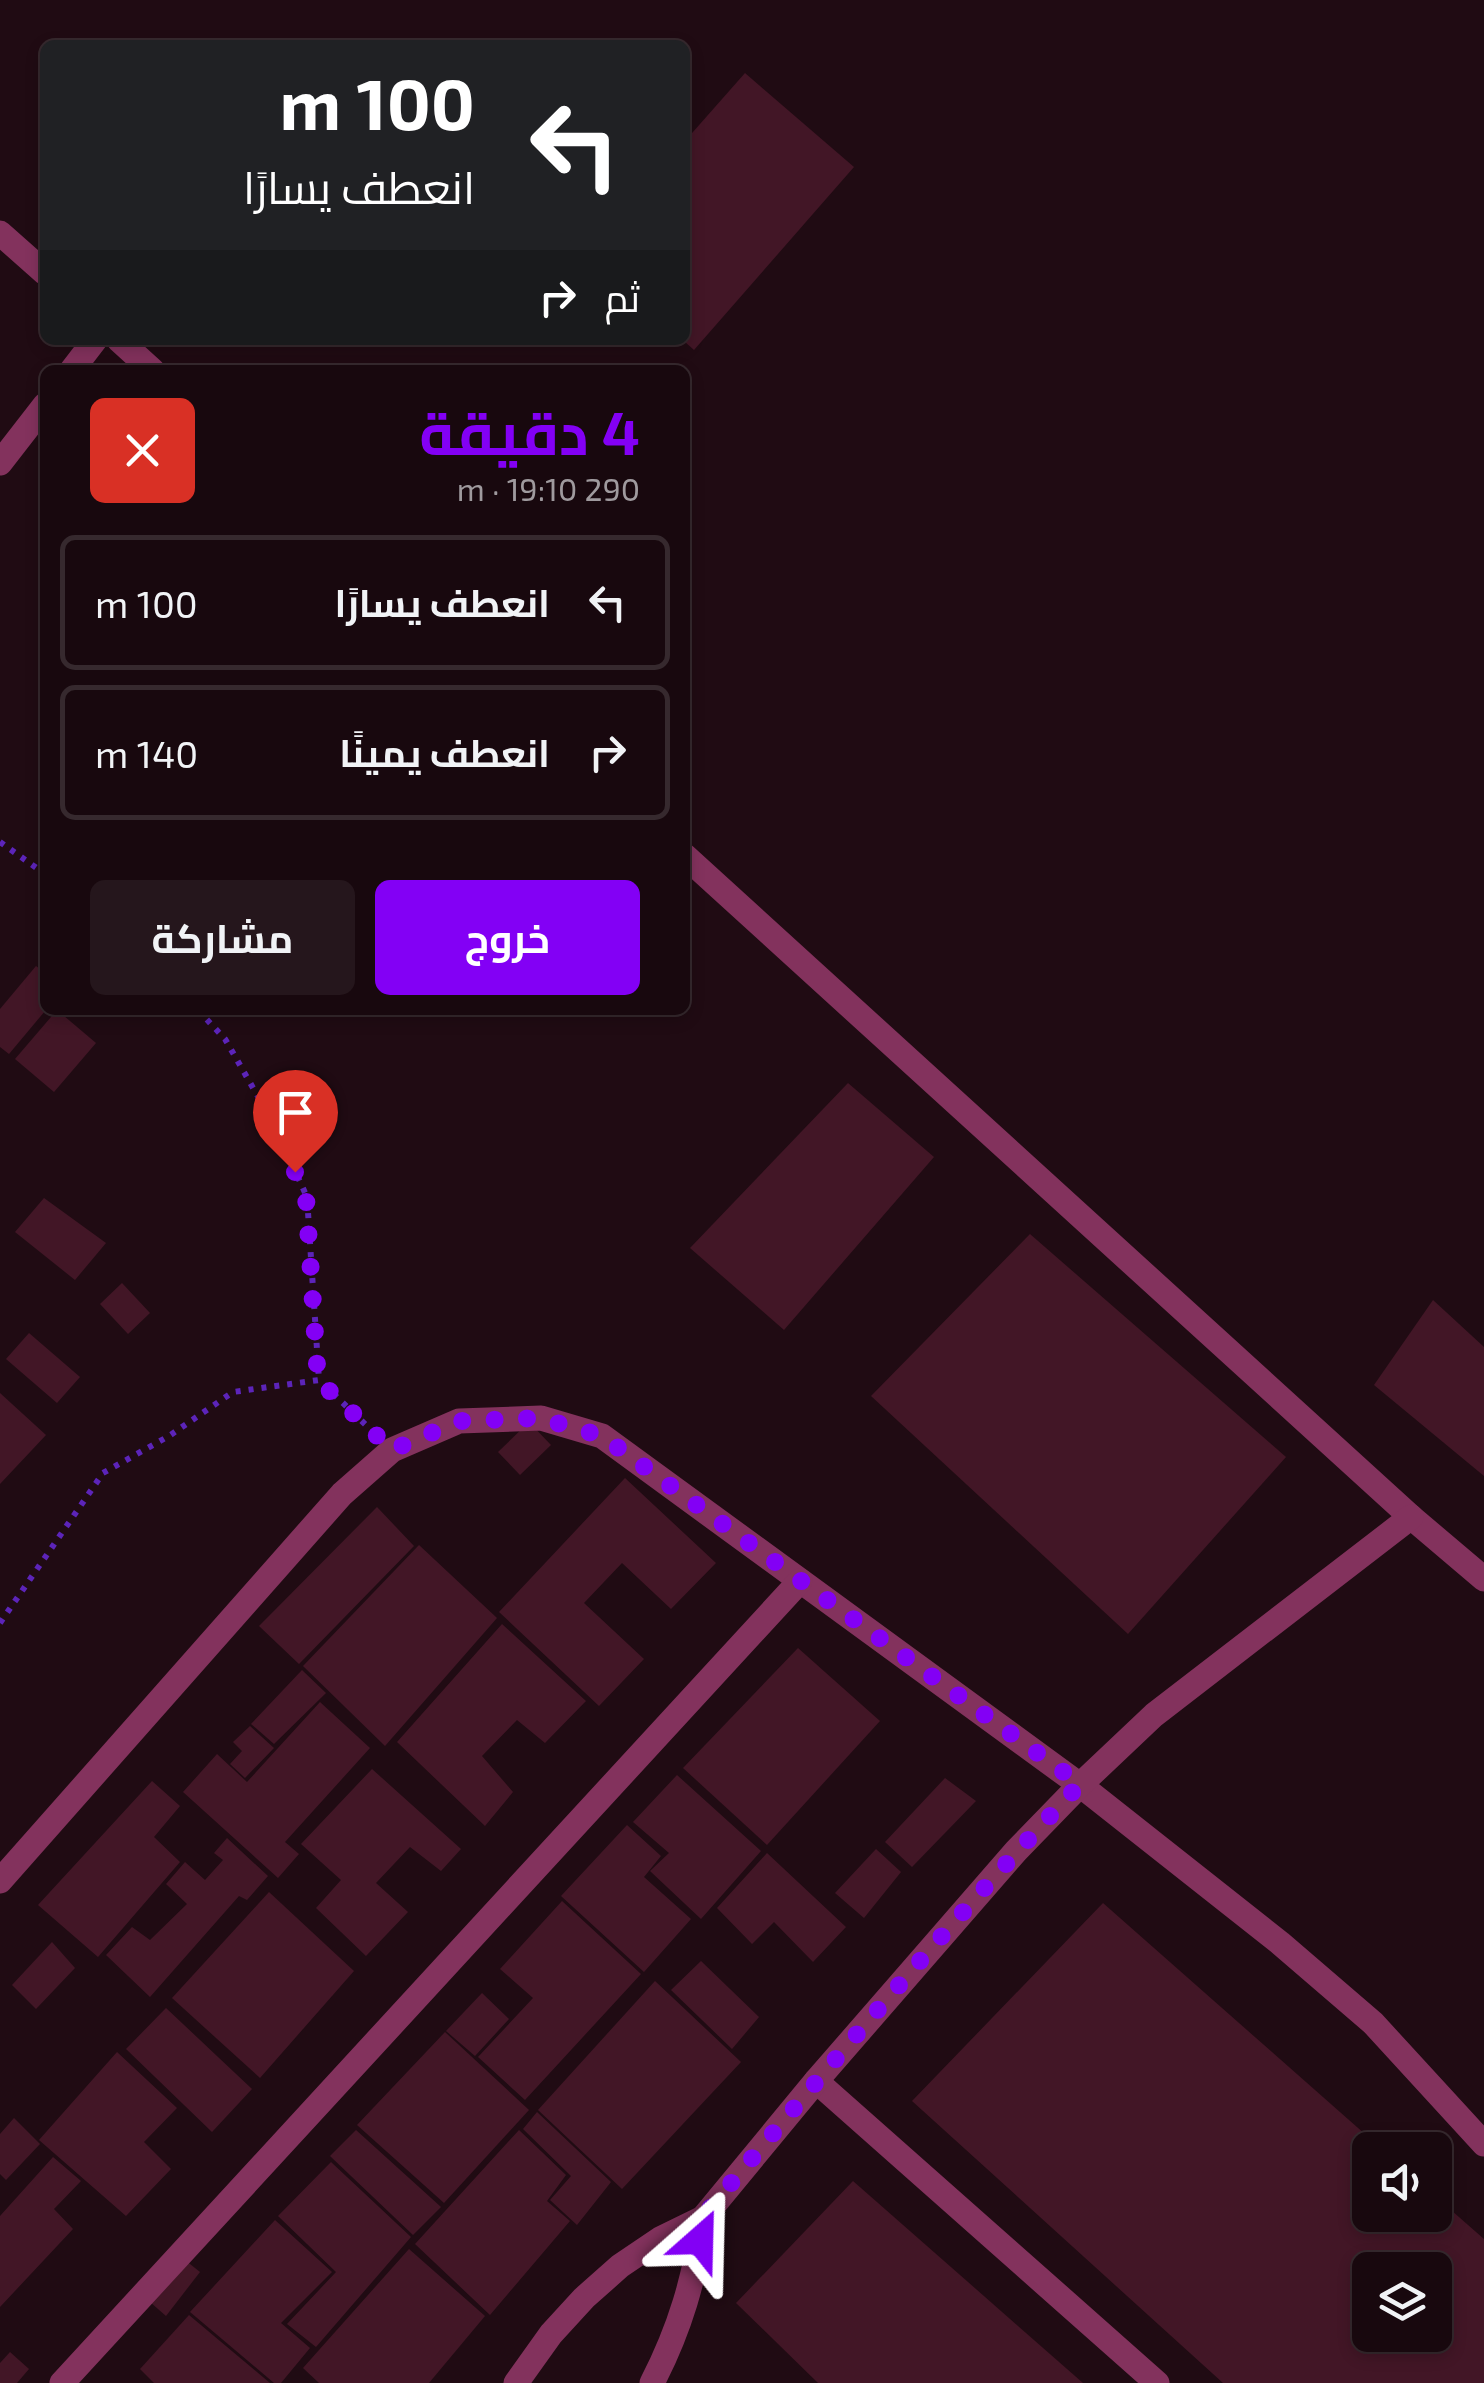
<!DOCTYPE html>
<html lang="ar">
<head>
<meta charset="utf-8">
<style>
  body { margin:0; font-family:"Exo 2",Cairo,sans-serif; background:#25161c; color:#f1f3f6; direction:rtl; height:100vh; display:flex; flex-direction:column; font-size:38px; white-space:nowrap }
  * { box-sizing:border-box; margin:0 }
  p { font-size:32px; color:#9f9a9e }
  .icon { flex:none; width:55px; height:55px; fill:none; stroke:currentColor; stroke-width:2; stroke-linecap:round; stroke-linejoin:round }
  .map { position:relative; flex:1; overflow:hidden; direction:ltr }
  .side { position:absolute; left:40px; top:365px; width:650px; height:650px; display:flex; flex-direction:column; background:#18080e; border-radius:15px; box-shadow:0 5px 15px #0003,0 0 0 2px #36292e; direction:rtl }
  .side>* { flex:none }
  .hud { position:absolute; left:40px; top:40px; width:650px; height:305px; border-radius:15px; box-shadow:0 5px 15px #0003,0 0 0 2px #36292e; direction:rtl; background:#202124; color:#fff; overflow:hidden }
  .fabs { position:absolute; left:1352px; top:2132px; display:grid; gap:20px }
  .fabs a { display:grid; place-items:center; width:100px; height:100px; border-radius:15px; background:#18080e; box-shadow:0 5px 15px #0003,0 0 0 2px #36292e; font-size:50px }
  .pin { position:absolute; display:grid; place-items:center; width:85px; height:85px; color:#fff; margin:-102px -42px; border-radius:50% 50% 50% 0; rotate:-45deg; box-shadow:0 0 10px #0007 }
  .pin .icon { rotate:45deg }
  .me { position:absolute; width:110px; margin:-55px; rotate:25deg; stroke-linejoin:round; filter:drop-shadow(0 0 8px #0008) }
  .turn { display:flex; align-items:center; gap:35px; height:210px; padding:0 50px; font-size:45px }
  .turn .icon { width:130px; height:130px; stroke-width:2.5 }
  .turn b { display:block; font-size:70px; line-height:85px }
  .then { display:flex; align-items:center; height:95px; padding:0 50px; background:#0003; gap:20px; font-size:38px }
  .round { display:grid; place-items:center; flex:none; width:105px; height:105px; border-radius:15px; background:#25161c }
  .summary { display:flex; align-items:center; justify-content:space-between; height:170px; padding:0 50px }
  h1 { font-size:60px; font-weight:700; line-height:75px; color:#8300f5 }
  .action { display:flex; gap:20px; margin-top:auto; padding:20px 50px }
  .action a { flex:1; height:115px; border-radius:15px; background:#8300f5; color:#fff; font-size:40px; font-weight:700; line-height:115px; text-align:center }
  .action a+a { background:#25161c; color:#f1f3f6 }
  ul { padding:0; list-style:none }
  li { display:flex; align-items:center; gap:30px; height:135px; margin:0 20px 15px; padding:0 30px; border:5px solid #36292e; border-radius:15px }
  li div { flex:1 }
  li b { display:block; font-size:38px }
  li em { font-style:normal }
  .map>svg:first-child { display:block }
  .building { fill:#421626; fill-rule:evenodd }
  .lines { fill:none; stroke-linecap:round; stroke-linejoin:round }
  .path { stroke:#5c24b9; stroke-width:6; stroke-dasharray:5 8; stroke-linecap:butt }
  .minor { stroke:#83325d; stroke-width:25 }
  .route { stroke:#8300f5; stroke-width:18; stroke-dasharray:0 32.4 }
</style>
</head>
<body>
<div class="map">
<svg width="1484" height="2383" viewBox="0 0 1484 2383">
  <rect width="100%" height="100%" fill="#200b13"/>
  <g class="building">
    <polygon points="745,73 854,167 694,350 685,342 685,141"/>
    <polygon points="36,966 45,973 45,1011 9,1054 0,1047 0,1009"/>
    <polygon points="57,1010 96,1043 54,1092 15,1059"/>
    <polygon points="848,1083 934,1157 784,1330 690,1248"/>
    <polygon points="44,1198 106,1243 75,1280 15,1232"/>
    <polygon points="1030,1234 1286,1457 1128,1634 871,1396"/>
    <polygon points="122,1283 150,1313 128,1334 100,1304"/>
    <polygon points="1433,1300 1484,1347 1484,1476 1374,1385"/>
    <polygon points="29,1333 80,1377 57,1403 6,1359"/>
    <polygon points="0,1393 46,1435 0,1484"/>
    <polygon points="529,1422 551,1445 520,1475 498,1452"/>
    <polygon points="625,1478 716,1563 671,1609 622,1563 584,1603 644,1659 599,1706 499,1612"/>
    <polygon points="377,1507 414,1546 299,1664 259,1626"/>
    <polygon points="419,1545 497,1618 385,1746 303,1666"/>
    <polygon points="502,1624 586,1701 545,1743 517,1720 482,1756 513,1792 485,1826 397,1742"/>
    <polygon points="798,1648 880,1721 767,1845 683,1768"/>
    <polygon points="302,1670 326,1693 274,1744 251,1724"/>
    <polygon points="320,1702 370,1748 285,1842 299,1854 278,1878 183,1792 217,1754 247,1782"/>
    <polygon points="250,1726 274,1748 245,1778 230,1764 242,1751 233,1742"/>
    <polygon points="372,1769 461,1849 441,1871 410,1847 376,1883 408,1912 366,1956 316,1908 341,1880 301,1844"/>
    <polygon points="677,1775 761,1851 701,1919 650,1871 669,1853 633,1822"/>
    <polygon points="945,1778 976,1801 912,1867 885,1842"/>
    <polygon points="152,1781 180,1806 154,1837 180,1862 98,1957 38,1905"/>
    <polygon points="627,1825 661,1856 644,1877 691,1919 644,1972 561,1896"/>
    <polygon points="227,1838 268,1876 247,1900 239,1896 150,1997 106,1955 132,1927 150,1940 187,1904 166,1884 185,1862 205,1880 223,1860 214,1853"/>
    <polygon points="876,1849 901,1872 864,1918 835,1893"/>
    <polygon points="767,1853 846,1927 813,1962 774,1922 752,1944 717,1908"/>
    <polygon points="269,1892 354,1971 260,2078 172,1998"/>
    <polygon points="562,1901 641,1974 525,2100 478,2057 533,1998 500,1969"/>
    <path d="M 1103,1903 L 1383,2150 L 1370,2150 L 1370,2215 L 1435,2215 L 1435,2196 L 1484,2239 L 1484,2383 L 1223,2383 L 912,2101 ZM 1370,2270 L 1435,2270 L 1435,2335 L 1370,2335 Z"/>
    <polygon points="52,1942 75,1968 36,2009 12,1985"/>
    <polygon points="701,1961 759,2017 732,2049 671,1990"/>
    <polygon points="655,1981 741,2062 622,2189 538,2110"/>
    <polygon points="482,1993 509,2019 475,2056 446,2031"/>
    <polygon points="166,2008 252,2089 212,2132 126,2049"/>
    <polygon points="445,2032 529,2110 444,2203 357,2125"/>
    <polygon points="117,2052 177,2108 144,2142 171,2169 126,2216 39,2140"/>
    <polygon points="537,2112 611,2182 577,2225 550,2200 571,2176 523,2129"/>
    <polygon points="14,2118 40,2144 6,2180 0,2174 0,2134"/>
    <polygon points="356,2130 441,2207 413,2235 330,2156"/>
    <polygon points="519,2130 566,2175 547,2201 570,2221 490,2315 415,2244"/>
    <polygon points="53,2157 81,2181 54,2209 73,2229 0,2307 0,2216"/>
    <polygon points="331,2162 411,2237 316,2347 287,2324 336,2272 278,2216"/>
    <polygon points="853,2181 1083,2383 818,2383 736,2303"/>
    <polygon points="275,2220 332,2272 281,2323 310,2348 281,2383 274,2383 190,2312"/>
    <polygon points="409,2249 485,2316 429,2383 319,2383 303,2368"/>
    <polygon points="185,2260 200,2272 166,2316 150,2302"/>
    <polygon points="189,2315 270,2383 154,2383 140,2369"/>
    <polygon points="10,2352 29,2369 17,2383 0,2383 0,2363"/>
  </g>
  <g class="lines">
    <g class="path">
      <polyline points="0,842 45,874"/>
      <polyline points="198,1010 225,1039 272,1121 307,1197 319,1380"/>
      <polyline points="0,1623 103,1473 169,1436 233,1392 319,1380 369,1428"/>
    </g>
    <g class="minor">
      <polyline points="0,233 45,273"/>
      <polyline points="119,340 152,370"/>
      <polyline points="72,370 95,340"/>
      <polyline points="0,463 45,405"/>
      <polyline points="685,856 1411,1517 1484,1579"/>
      <polyline points="0,1881 342,1494 392,1450 459,1421 541,1418 602,1436 1080,1785 1280,1943 1373,2023 1484,2144"/>
      <polyline points="816,2081 1157,2383"/>
      <polyline points="62,2383 800,1581"/>
      <polyline points="516,2383 551,2334 584,2298 620,2266 660,2239 703,2218 816,2081 1016,1851 1080,1785 1154,1715 1411,1517"/>
      <path d="M 652,2383 C 680,2329 695,2278 703,2218"/>
    </g>
  </g>
  <g class="lines">
    <path class="route" d="M 295,1172 L 306,1197 L 318,1380 L 392,1450 L 459,1421 L 540,1418 L 602,1436 L 1080,1784 C 948,1924 825,2071 702,2218 L 700,2240"/>
  </g>
</svg>
<div class="fabs">
<a><svg class="icon" aria-label="sound" viewBox="0 0 24 24"><path d="M4 9h4l5-4v14l-5-4H4zM17 9q2 3 0 6"/></svg></a>
<a><svg class="icon" aria-label="layers" viewBox="0 0 24 24"><path d="M12 4l9 5-9 5-9-5zM3 14l9 5 9-5"/></svg></a>
</div>
<div class="pin" style="left:295px;top:1172px;background:#d93025"><svg class="icon" aria-label="arrive" viewBox="0 0 24 24"><path d="M6 21V4h12l-3 4 3 4H6"/></svg></div>
<svg class="me" style="left:700px;top:2240px" viewBox="-20 -20 40 40"><path d="M0-17L14 15 0 8-14 15z" fill="#8300f5" stroke="#fff" stroke-width="4"/></svg>
<div class="hud">
<div class="turn"><svg class="icon" aria-label="left" viewBox="0 0 24 24"><path d="M17 20v-9H6M10 6l-5 5 5 5"/></svg><div><b>100 m</b>انعطف يسارًا</div></div>
<div class="then">ثم<svg class="icon" aria-label="right" viewBox="0 0 24 24"><path d="M7 20v-9h11M14 6l5 5-5 5"/></svg></div>
</div>
<section class="side">
<div class="summary"><div><h1>4 دقيقة</h1><p>290 m · 19:10</p></div><a class="round" style="background:#d93025;color:#fff"><svg class="icon" aria-label="close" viewBox="0 0 24 24"><path d="M6 6l12 12M18 6L6 18"/></svg></a></div>
<ul>
<li><svg class="icon" aria-label="left" viewBox="0 0 24 24"><path d="M17 20v-9H6M10 6l-5 5 5 5"/></svg><div><b>انعطف يسارًا</b></div><em>100 m</em></li>
<li><svg class="icon" aria-label="right" viewBox="0 0 24 24"><path d="M7 20v-9h11M14 6l5 5-5 5"/></svg><div><b>انعطف يمينًا</b></div><em>140 m</em></li>
</ul>
<div class="action"><a>خروج</a><a>مشاركة</a></div>
</section>
</div>
</body>
</html>
